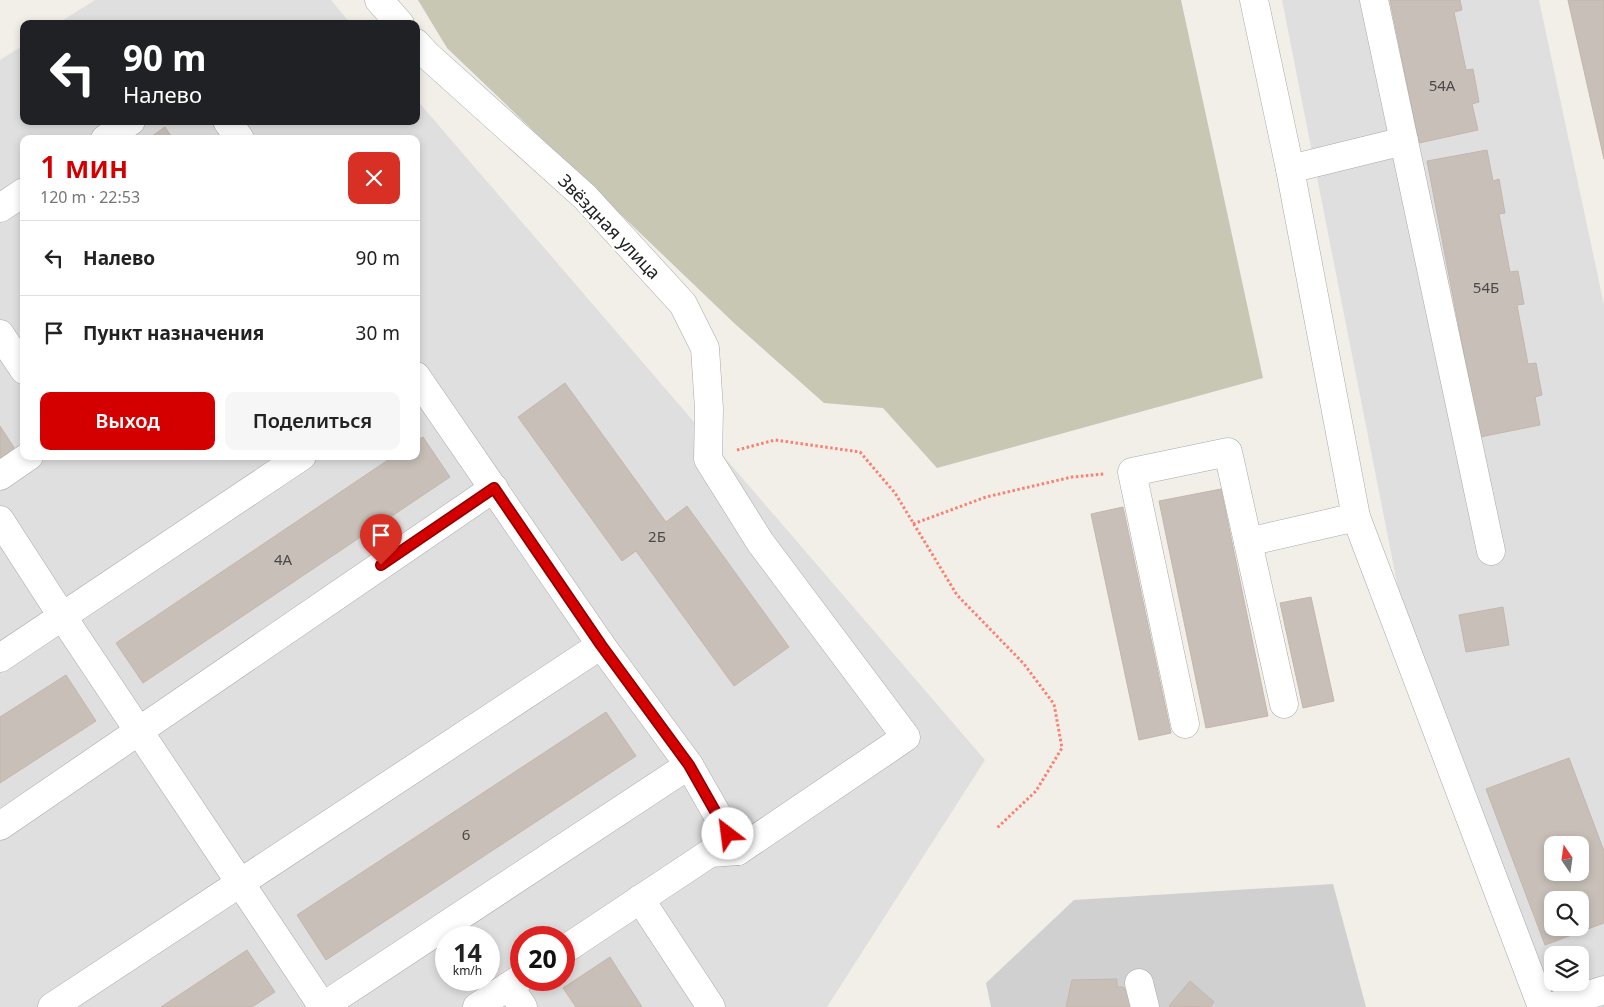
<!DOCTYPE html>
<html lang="ru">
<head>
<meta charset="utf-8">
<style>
  body { margin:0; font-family:"Noto Sans",sans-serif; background:#f6f6f6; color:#222; height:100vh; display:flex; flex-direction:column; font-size:19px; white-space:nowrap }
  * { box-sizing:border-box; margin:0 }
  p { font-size:16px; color:#767676 }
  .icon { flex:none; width:28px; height:28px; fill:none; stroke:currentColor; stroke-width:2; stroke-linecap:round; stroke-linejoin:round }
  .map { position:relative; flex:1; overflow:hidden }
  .side { position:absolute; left:20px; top:135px; width:400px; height:325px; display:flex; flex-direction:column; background:#fff; border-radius:10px; box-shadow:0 2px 8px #0003 }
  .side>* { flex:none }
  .banner { position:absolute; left:20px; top:20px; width:400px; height:105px; border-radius:10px; box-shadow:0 2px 8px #0003; background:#202124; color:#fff; overflow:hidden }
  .needle { width:32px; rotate:347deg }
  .tools { position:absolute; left:1544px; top:836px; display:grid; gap:10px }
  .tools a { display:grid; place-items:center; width:45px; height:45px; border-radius:10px; background:#fff; box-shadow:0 2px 8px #0003; font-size:25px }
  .speed { position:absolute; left:435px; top:926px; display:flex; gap:10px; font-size:25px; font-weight:700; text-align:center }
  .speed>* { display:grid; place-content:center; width:65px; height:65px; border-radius:50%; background:#fff; box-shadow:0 2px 8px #0003; line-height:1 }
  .speed small { font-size:12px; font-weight:400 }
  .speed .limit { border:8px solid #d22; background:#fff; color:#111 }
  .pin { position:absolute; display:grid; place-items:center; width:42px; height:42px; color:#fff; margin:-51px -21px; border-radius:50% 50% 50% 0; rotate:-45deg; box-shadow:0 0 5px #0007 }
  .pin .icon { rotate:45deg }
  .me { position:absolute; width:55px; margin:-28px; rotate:330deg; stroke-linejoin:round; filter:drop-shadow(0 0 4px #0008) }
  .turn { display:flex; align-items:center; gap:18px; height:105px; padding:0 20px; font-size:22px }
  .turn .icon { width:65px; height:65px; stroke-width:2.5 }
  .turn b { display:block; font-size:35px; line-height:42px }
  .round { display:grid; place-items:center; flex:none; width:52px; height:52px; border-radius:10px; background:#f6f6f6 }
  .overview { display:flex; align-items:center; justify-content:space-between; height:85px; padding:0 20px }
  h1 { font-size:30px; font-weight:600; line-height:38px; color:#d40000 }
  .button { display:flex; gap:10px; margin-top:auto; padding:10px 20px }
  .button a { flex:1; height:58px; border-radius:10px; background:#d40000; color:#fff; font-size:20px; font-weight:600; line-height:58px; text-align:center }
  .button a+a { background:#f6f6f6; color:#222 }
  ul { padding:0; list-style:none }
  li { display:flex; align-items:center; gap:15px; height:75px; padding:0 20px; border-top:1px solid #e0e0e0 }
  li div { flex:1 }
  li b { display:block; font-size:19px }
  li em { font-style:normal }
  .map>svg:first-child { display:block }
  .residential { fill:#e0dfdf; fill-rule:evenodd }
  .religious { fill:#d0d0d0 }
  .construction { fill:#c7c7b4 }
  .building { fill:#c7bfb8; stroke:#c4b6ab; fill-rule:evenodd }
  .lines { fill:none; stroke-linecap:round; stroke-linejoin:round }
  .minor-casing { stroke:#a9a9a9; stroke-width:29 }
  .path { stroke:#fa8072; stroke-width:3; stroke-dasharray:2.5 2.5; stroke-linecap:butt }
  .minor { stroke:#fff; stroke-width:28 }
  .route-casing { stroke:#8a0000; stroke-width:12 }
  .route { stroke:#d40000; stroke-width:9 }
  .labels { text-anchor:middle; stroke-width:5; stroke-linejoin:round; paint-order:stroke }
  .number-label { font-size:15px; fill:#4b4948 }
  .street-label { font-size:18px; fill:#222; stroke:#fff }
</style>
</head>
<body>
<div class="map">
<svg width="1604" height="1007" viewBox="0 0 1604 1007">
  <rect width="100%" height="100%" fill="#f2efe9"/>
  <g class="residential">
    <polygon points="95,0 331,0 351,24 57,24"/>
    <path d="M 1282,0 L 1539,0 L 1604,305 L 1604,1007 L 1538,1007 L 1398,588 ZM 1552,845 L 1580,845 L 1580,872 L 1552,872 ZM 1552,900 L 1580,900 L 1580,928 L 1552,928 ZM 1552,955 L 1580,955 L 1580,982 L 1552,982 Z"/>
    <path d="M 24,45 L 24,121 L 416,121 L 416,99 L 985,760 L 827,1007 L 0,1007 L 0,60 ZM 24,139 L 416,139 L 416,456 L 24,456 ZM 446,938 L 489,938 L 489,980 L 446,980 ZM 521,938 L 564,938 L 564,980 L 521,980 Z"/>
  </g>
  <polygon class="religious" points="1333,884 1366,1007 991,1007 986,983 1074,900"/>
  <polygon class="construction" points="418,0 1181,0 1263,378 937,468 883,408 824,403 734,323 447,48"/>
  <g class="building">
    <polygon points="1390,0 1460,0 1462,10 1454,12 1466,70 1473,69 1479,102 1472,104 1478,130 1419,143"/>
    <polygon points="1568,0 1604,0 1604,159"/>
    <polygon points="165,127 173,139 148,139"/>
    <polygon points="1487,150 1493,181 1499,179 1505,213 1499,214 1510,272 1518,271 1524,304 1517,305 1528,364 1536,363 1542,395 1535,397 1540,425 1480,437 1427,161"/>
    <polygon points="565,383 666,522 687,506 789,647 734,686 636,551 622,561 518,417"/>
    <polygon points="0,426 15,449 0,458"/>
    <polygon points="423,437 450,477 143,683 116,643 394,456 416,456 416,441"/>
    <polygon points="1221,489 1268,716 1206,728 1159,501"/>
    <polygon points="1123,507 1171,733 1139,740 1091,514"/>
    <polygon points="1311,597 1334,701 1303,708 1280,603"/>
    <polygon points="1503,607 1509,645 1466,652 1459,615"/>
    <polygon points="66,675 96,721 0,783 0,717"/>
    <polygon points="606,712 636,756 326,960 297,915"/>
    <path d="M 1569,758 L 1604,851 L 1604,923 L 1545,945 L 1486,789 ZM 1552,845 L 1580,845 L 1580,872 L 1552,872 ZM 1552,900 L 1580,900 L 1580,928 L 1552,928 Z"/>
    <polygon points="247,950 275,992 252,1007 161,1007"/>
    <polygon points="610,957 642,1007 576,1007 563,988"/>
    <polygon points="1117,979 1117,987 1123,987 1138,1006 1137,1007 1066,1007 1072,980"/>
    <polygon points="1190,981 1214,1002 1210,1007 1169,1006"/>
  </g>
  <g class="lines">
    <g class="minor-casing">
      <g id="minor">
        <polyline points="379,0 400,24"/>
        <polyline points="1254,0 1290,169 1356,517 1542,1007"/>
        <polyline points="1374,0 1491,551"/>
        <polyline points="416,43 427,55 585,197 683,304 705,348 709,409 708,459 760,542 906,737 738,851 710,853 564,950"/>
        <polyline points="227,121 240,139"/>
        <polyline points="105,139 131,121"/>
        <polyline points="1290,169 1404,141"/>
        <polyline points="0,208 24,192"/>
        <polyline points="0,334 24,370"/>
        <polyline points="416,376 601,645"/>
        <polyline points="0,476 29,456"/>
        <polyline points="0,520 62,616 323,1007"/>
        <polyline points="1248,542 1356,517"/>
        <polyline points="0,658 302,456"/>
        <polyline points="1185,724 1132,472 1228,452 1284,704"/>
        <polyline points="0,826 494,488"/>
        <polyline points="640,899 711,1007"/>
        <polyline points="1139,983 1145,1007"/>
        <polyline points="509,986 523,1007"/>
        <polyline points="52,1007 601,645 689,765 738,851"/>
        <polyline points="322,1007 689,765"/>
        <polyline points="477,1007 521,978"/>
        <polyline points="1550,1007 1604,990"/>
      </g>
    </g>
    <g class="path">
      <polyline points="737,450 775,440 860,452 895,493 957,595 1024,664 1054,704 1062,748 1036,791 997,828"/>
      <polyline points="913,524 986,497 1072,477 1104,474"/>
    </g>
    <use href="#minor" class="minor"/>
  </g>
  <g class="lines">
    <g class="route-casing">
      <polyline id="route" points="381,565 494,488 601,645 689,765 728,834"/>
    </g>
    <use href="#route" class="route"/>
  </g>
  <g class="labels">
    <g class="number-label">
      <text x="1442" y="91">54А</text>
      <text x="1486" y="293">54Б</text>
      <text x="657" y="542">2Б</text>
      <text x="283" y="565">4А</text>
      <text x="466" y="840">6</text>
    </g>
    <g class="street-label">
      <text transform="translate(609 227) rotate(46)" y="6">Звёздная улица</text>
    </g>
  </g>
</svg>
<div class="tools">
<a><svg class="needle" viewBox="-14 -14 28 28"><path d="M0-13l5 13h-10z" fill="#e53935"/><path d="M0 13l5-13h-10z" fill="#767676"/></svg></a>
<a><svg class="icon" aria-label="search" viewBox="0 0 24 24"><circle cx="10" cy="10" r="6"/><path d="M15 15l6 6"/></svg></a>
<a><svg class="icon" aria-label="layers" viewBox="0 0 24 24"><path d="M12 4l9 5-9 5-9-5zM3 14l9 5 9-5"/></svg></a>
</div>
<div class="speed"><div>14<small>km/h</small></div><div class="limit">20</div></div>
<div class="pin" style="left:381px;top:565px;background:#d93025"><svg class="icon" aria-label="arrive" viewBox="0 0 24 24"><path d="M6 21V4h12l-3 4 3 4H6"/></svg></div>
<svg class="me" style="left:728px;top:834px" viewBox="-20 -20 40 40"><circle r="19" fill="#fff"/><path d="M0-13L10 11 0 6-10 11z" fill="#d40000"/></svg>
<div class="banner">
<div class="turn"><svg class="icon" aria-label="left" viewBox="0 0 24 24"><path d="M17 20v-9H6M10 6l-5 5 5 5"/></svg><div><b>90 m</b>Налево</div></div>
</div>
<section class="side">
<div class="overview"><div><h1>1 мин</h1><p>120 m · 22:53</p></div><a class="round" style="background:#d93025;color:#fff"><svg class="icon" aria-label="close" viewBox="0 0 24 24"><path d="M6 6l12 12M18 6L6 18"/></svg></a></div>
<ul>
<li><svg class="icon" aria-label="left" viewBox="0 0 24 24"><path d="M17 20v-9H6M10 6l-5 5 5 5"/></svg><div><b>Налево</b></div><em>90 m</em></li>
<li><svg class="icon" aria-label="arrive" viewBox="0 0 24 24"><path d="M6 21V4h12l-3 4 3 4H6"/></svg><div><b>Пункт назначения</b></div><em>30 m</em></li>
</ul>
<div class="button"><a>Выход</a><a>Поделиться</a></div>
</section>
</div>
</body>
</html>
